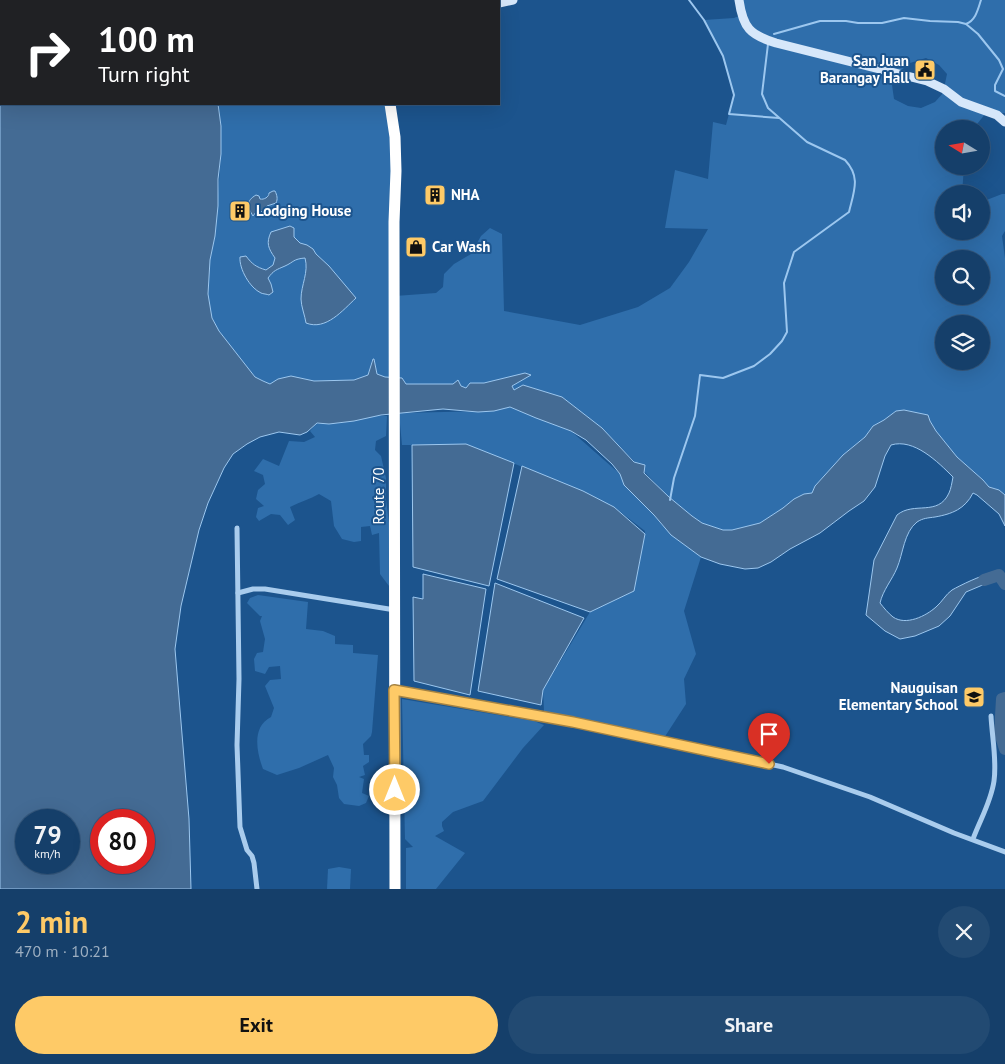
<!DOCTYPE html>
<html lang="en">
<head>
<meta charset="utf-8">
<style>
  body { margin:0; font-family:"PT Sans",sans-serif; background:#224a72; color:#f1f3f6; height:100vh; display:flex; flex-direction:column; font-size:19px; white-space:nowrap }
  * { box-sizing:border-box; margin:0 }
  p { font-size:16px; color:#9dafc1 }
  .icon { flex:none; width:28px; height:28px; fill:none; stroke:currentColor; stroke-width:2; stroke-linecap:round; stroke-linejoin:round }
  .map { position:relative; height:889px; overflow:hidden }
  .panel { display:flex; flex-direction:column; background:#153f6a; flex:1 }
  .panel>* { flex:none }
  .top-card { position:absolute; left:0px; top:0px; width:500px; height:105px; box-shadow:0 5px 20px #0002,0 0 0 1px #34587e; background:#202124; color:#fff; overflow:hidden }
  .needle { width:32px; rotate:281deg }
  .fabs { position:absolute; left:935px; top:120px; display:grid; gap:10px }
  .fabs a { display:grid; place-items:center; width:55px; height:55px; border-radius:50%; background:#153f6a; box-shadow:0 5px 20px #0002,0 0 0 1px #34587e; font-size:25px }
  .speed { position:absolute; left:15px; top:809px; display:flex; gap:10px; font-size:25px; font-weight:700; text-align:center }
  .speed>* { display:grid; place-content:center; width:65px; height:65px; border-radius:50%; background:#153f6a; box-shadow:0 5px 20px #0002,0 0 0 1px #34587e; line-height:1 }
  .speed small { font-size:12px; font-weight:400 }
  .speed .limit { border:8px solid #d22; background:#fff; color:#111 }
  .pin { position:absolute; display:grid; place-items:center; width:42px; height:42px; color:#fff; margin:-51px -21px; border-radius:50% 50% 50% 0; rotate:-45deg; box-shadow:0 0 5px #0007 }
  .pin .icon { rotate:45deg }
  .me { position:absolute; width:55px; margin:-28px; rotate:0deg; stroke-linejoin:round; filter:drop-shadow(0 0 4px #0008) }
  .turn { display:flex; align-items:center; gap:18px; height:105px; padding:0 15px; font-size:22px }
  .turn .icon { width:65px; height:65px; stroke-width:2.5 }
  .turn b { display:block; font-size:35px; line-height:42px }
  .round { display:grid; place-items:center; flex:none; width:52px; height:52px; border-radius:26px; background:#224a72 }
  .headline { display:flex; align-items:center; justify-content:space-between; height:85px; padding:0 15px }
  h1 { font-size:30px; font-weight:800; line-height:38px; color:#feca67 }
  .action { display:flex; gap:10px; margin-top:auto; padding:10px 15px }
  .action a { flex:1; height:58px; border-radius:30px; background:#feca67; color:#111; font-size:20px; font-weight:800; line-height:58px; text-align:center }
  .action a+a { background:#224a72; color:#f1f3f6 }
  .map>svg:first-child { display:block }
  .green { fill:#2f6eab; fill-rule:evenodd }
  .water { fill:#446b94; stroke:#9cc7ef; fill-rule:evenodd }
  .lines { fill:none; stroke-linecap:round; stroke-linejoin:round }
  .stream { stroke:#9cc7ef; stroke-width:2 }
  .river { stroke:#446b94; stroke-width:12 }
  .street { stroke:#a9cced; stroke-width:5 }
  .secondary { stroke:#d6e7fa; stroke-width:9 }
  .highway { stroke:#fff; stroke-width:11 }
  .route-casing { stroke:#a58343; stroke-width:12 }
  .route { stroke:#feca67; stroke-width:9 }
  .labels { text-anchor:middle; stroke-width:4; stroke-linejoin:round; paint-order:stroke }
  .poi-label { font-size:15px; font-weight:bold; fill:#fff; stroke:#1c548d; text-anchor:start }
  .street-label { font-size:15px; fill:#fff; stroke:#1c548d }
</style>
</head>
<body>
<div class="map">
<svg width="1005" height="889" viewBox="0 0 1005 889">
  <rect width="100%" height="100%" fill="#1c548d"/>
  <g class="green">
    <path d="M 739,0 L 1005,0 L 1005,113 L 986,113 L 973,129 L 944,129 L 944,166 L 964,166 L 962,194 L 944,194 L 944,231 L 981,231 L 981,201 L 984,201 L 1002,194 L 1005,194 L 1005,231 L 1002,236 L 1005,258 L 1005,495 L 999,490 L 989,487 L 983,480 L 957,457 L 936,431 L 930,421 L 928,415 L 904,410 L 896,411 L 884,420 L 873,426 L 865,437 L 843,455 L 815,486 L 812,493 L 804,494 L 794,499 L 783,508 L 760,523 L 732,530 L 723,530 L 713,527 L 702,523 L 692,516 L 669,497 L 602,428 L 562,397 L 523,385 L 514,390 L 512,386 L 530,375 L 511,377 L 484,383 L 470,383 L 466,388 L 453,384 L 406,384 L 402,378 L 385,377 L 377,374 L 374,359 L 372,360 L 368,375 L 354,380 L 314,381 L 304,379 L 278,379 L 270,384 L 263,381 L 255,377 L 219,331 L 212,318 L 208,294 L 210,260 L 215,236 L 221,154 L 221,126 L 218,104 L 390,104 L 395,296 L 436,293 L 443,287 L 444,274 L 454,264 L 471,254 L 481,236 L 490,228 L 502,234 L 504,311 L 580,325 L 638,307 L 670,288 L 689,262 L 708,229 L 665,228 L 675,170 L 708,179 L 713,122 L 726,125 L 734,95 L 723,56 L 704,20 L 734,18 L 741,15 ZM 926,58 L 939,65 L 947,74 L 943,93 L 935,102 L 921,108 L 908,106 L 894,99 L 892,85 L 899,72 L 910,63 ZM 269,194 L 276,194 L 277,199 L 273,204 L 267,206 L 260,212 L 256,212 L 251,214 L 249,203 L 259,199 L 265,199 ZM 944,259 L 981,259 L 981,296 L 944,296 ZM 944,324 L 981,324 L 981,361 L 944,361 Z"/>
    <polygon points="509,407 571,431 620,474 662,525 701,557 684,611 696,654 684,679 686,704 664,738 544,711 543,690 590,612 634,591 645,531 614,507 556,480 466,445 402,445 399,413 488,411"/>
    <path d="M 376,416 L 387,416 L 386,436 L 376,441 L 375,450 L 381,456 L 386,478 L 386,499 L 389,523 L 389,541 L 392,548 L 389,586 L 380,574 L 379,533 L 372,535 L 370,526 L 361,527 L 361,541 L 354,542 L 342,539 L 334,526 L 331,501 L 319,494 C 310,499 300,502 290,507 L 295,520 L 288,525 L 280,515 L 271,514 L 259,521 L 256,517 L 258,508 L 264,506 L 256,499 L 258,490 L 265,484 L 263,475 L 254,471 L 263,459 L 279,466 L 289,441 L 304,442 L 315,437 L 310,431 L 316,424 L 340,423 Z"/>
    <path d="M 258,595 L 308,602 L 306,629 L 323,631 L 335,636 L 335,644 L 353,645 L 353,653 L 378,655 L 372,732 L 371,736 L 363,744 L 364,755 L 369,755 L 369,762 L 363,766 L 365,775 L 359,777 L 364,779 L 362,793 L 369,796 L 366,803 L 359,806 L 344,804 L 339,798 L 337,785 L 333,777 L 334,768 L 328,755 L 299,768 L 277,775 L 263,769 C 257,753 251,727 271,717 L 274,708 L 265,686 L 270,680 L 281,679 L 280,666 L 269,667 L 265,674 L 255,671 L 254,659 L 257,653 L 263,652 L 265,639 L 260,621 L 262,616 L 260,616 L 247,603 L 250,598 Z"/>
    <polygon points="402,699 534,721 544,725 523,748 483,801 453,812 442,822 442,826 444,831 435,836 465,853 436,889 406,889 406,848 413,847 405,839"/>
    <polygon points="339,867 351,869 350,889 327,889 328,869"/>
  </g>
  <g class="water">
    <path d="M 0,0 L 213,0 L 213,1 L 1,1 L 1,104 L 218,104 L 221,126 L 221,154 L 218,179 L 218,206 L 215,236 L 210,260 L 208,294 L 212,318 L 219,331 L 255,377 L 263,381 L 270,384 L 278,379 L 291,376 L 314,381 L 354,380 L 368,375 L 373,359 L 374,359 L 377,374 L 385,377 L 402,378 L 406,384 L 453,384 L 458,380 L 461,386 L 466,388 L 470,383 L 484,383 L 525,373 L 531,375 L 512,386 L 514,390 L 523,385 L 562,397 L 602,428 L 634,462 L 645,465 L 644,473 L 669,497 L 692,516 L 702,523 L 723,530 L 732,530 L 760,523 L 783,508 L 794,499 L 804,494 L 812,493 L 815,486 L 843,455 L 865,437 L 873,426 L 884,420 L 896,411 L 904,410 L 928,415 L 930,421 L 936,431 L 957,457 L 983,480 L 989,487 L 999,490 L 1005,495 L 1005,526 L 999,514 L 977,495 L 973,493 C 965,509 952,514 935,517 C 928,518 923,518 917,522 C 904,532 903,554 897,568 C 892,580 883,590 880,603 C 884,608 888,613 893,617 C 906,626 926,616 936,607 C 942,602 946,594 952,590 C 959,586 983,574 991,574 C 994,573 996,574 999,575 L 998,578 L 995,581 L 985,584 L 966,592 L 950,616 L 939,626 L 915,636 L 900,639 L 885,631 L 866,615 L 874,560 L 897,515 C 914,501 938,517 949,493 C 951,489 952,482 953,477 C 938,462 914,438 891,445 L 885,456 L 875,487 L 864,501 L 849,511 L 820,533 L 790,549 L 771,562 L 758,568 L 745,569 L 720,564 L 701,557 L 671,535 L 654,515 L 624,485 L 620,474 L 612,464 L 586,440 L 571,431 L 536,418 L 510,407 L 494,411 L 478,412 L 443,409 L 381,415 L 354,421 L 329,424 L 317,423 L 307,432 L 300,435 L 279,432 L 260,437 L 247,444 L 233,454 L 224,468 L 208,503 L 199,530 L 181,606 L 175,649 L 189,819 L 191,889 L 0,889 ZM 26,820 L 69,820 L 69,862 L 26,862 ZM 101,820 L 144,820 L 144,862 L 101,862 Z"/>
    <path d="M 273,191 L 275,191 C 277,195 278,199 276,203 L 267,206 L 259,214 L 256,212 L 253,216 C 247,206 246,201 256,195 L 259,196 L 260,199 C 264,200 269,197 269,193 Z"/>
    <path d="M 290,226 L 294,228 L 294,237 L 300,243 L 307,245 L 313,249 L 316,254 L 329,266 L 356,298 C 343,310 326,331 306,323 C 305,316 301,306 301,299 C 301,285 309,272 305,258 C 293,259 294,262 285,266 C 276,270 274,270 268,278 L 271,284 L 273,292 L 269,295 C 267,294 263,294 261,293 C 250,288 239,269 240,257 L 246,256 C 252,264 256,267 266,270 L 273,265 L 275,258 C 268,248 266,243 271,232 Z"/>
    <polygon points="466,444 514,463 489,586 413,567 412,445"/>
    <polygon points="522,466 583,491 614,507 645,534 634,591 590,612 497,579"/>
    <polygon points="423,574 486,589 470,695 414,681 413,597 423,599"/>
    <polygon points="495,583 584,618 543,690 541,705 478,691"/>
  </g>
  <g class="lines">
    <g class="stream">
      <polyline points="689,0 704,20 723,56 734,95 729,114 779,118"/>
      <path d="M 966,24 C 976,20 978,9 981,0"/>
      <polyline points="774,34 820,21 846,21 858,23 882,23 904,18 930,21 958,22 966,24 978,34 999,60 1003,69 995,85 995,91 1005,96"/>
      <path d="M 670,500 L 674,478 L 695,416 L 700,375 L 723,378 L 754,366 L 770,354 L 782,341 L 787,332 L 784,283 L 794,252 L 849,212 C 854,191 861,177 845,160 L 807,142 L 768,108 L 762,94 L 768,44"/>
    </g>
    <g class="river">
      <polyline points="984,580 999,575 1005,584"/>
      <polyline points="1005,698 1002,699 1000,733 1005,749"/>
    </g>
    <g class="street">
      <polyline points="237,528 239,679 237,745 240,827 247,850 252,856 254,863 257,889"/>
      <polyline points="238,593 253,589 265,589 395,610"/>
      <polyline points="395,690 573,722 783,767 870,797 954,833 1005,852"/>
      <path d="M 973,839 C 980,820 991,802 994,781 C 997,760 992,737 991,716"/>
    </g>
    <g class="secondary">
      <path d="M 739,0 C 743,28 750,35 776,43 L 927,81 L 944,89 L 961,102 L 997,115 L 1005,122"/>
      <polyline points="499,3 513,0"/>
    </g>
    <g class="highway">
      <polyline points="359,0 359,1"/>
      <polyline points="390,104 395,137 396,171 394,222 395,889"/>
    </g>
  </g>
  <g class="lines">
    <g class="route-casing">
      <polyline id="route" points="395,790 394,690 573,722 769,764"/>
    </g>
    <use href="#route" class="route"/>
  </g>
  <defs>
    <g id="civic-square" transform="scale(1.125)"><rect x="-9" y="-9" width="18" height="18" rx="4" fill="#feca67" stroke="#1c548d"/><path d="M-.6-6.5H3V-4.5H.6V-3L4-1V1h2V6H-6V1h2V-1L-.6-3ZM-1.2 2.5V6h2.4V2.5Z" fill="#111"/></g>
    <g id="building-square" transform="scale(1.125)"><rect x="-9" y="-9" width="18" height="18" rx="4" fill="#feca67" stroke="#1c548d"/><path d="M-4-6H4V6H1V3H-1V6H-4ZM-2.5-4.3h1.7v1.8h-1.7ZM.8-4.3h1.7v1.8H.8ZM-2.5-1h1.7V.8h-1.7ZM.8-1h1.7V.8H.8Z" fill="#111"/></g>
    <g id="shop-square" transform="scale(1.125)"><rect x="-9" y="-9" width="18" height="18" rx="4" fill="#feca67" stroke="#1c548d"/><path d="M-5-2.5h2.3a2.7 3.5 0 0 1 5.4 0H5L5.5 6h-11ZM-1.5-2.5h3a1.5 2.3 0 0 0-3 0Z" fill="#111"/></g>
    <g id="school-square" transform="scale(1.125)"><rect x="-9" y="-9" width="18" height="18" rx="4" fill="#feca67" stroke="#1c548d"/><path d="M0-5L7-2L0 1L-7-2ZM-4 1L0 2.5L4 1V4Q0 6-4 4Z" fill="#111"/></g>
  </defs>
  <g fill-rule="evenodd">
    <use href="#civic-square" x="925" y="70"/>
    <use href="#building-square" x="435" y="195"/>
    <use href="#building-square" x="240" y="211"/>
    <use href="#shop-square" x="416" y="247"/>
    <use href="#school-square" x="974" y="697"/>
  </g>
  <g class="labels">
    <g class="poi-label">
      <text x="909" y="66" text-anchor="end">San Juan<tspan x="909" dy="17">Barangay Hall</tspan></text>
      <text x="451" y="200">NHA</text>
      <text x="256" y="216">Lodging House</text>
      <text x="432" y="252">Car Wash</text>
      <text x="958" y="693" text-anchor="end">Nauguisan<tspan x="958" dy="17">Elementary School</tspan></text>
    </g>
    <g class="street-label">
      <text transform="translate(379 496) rotate(-90)" y="5">Route 70</text>
    </g>
  </g>
</svg>
<div class="fabs">
<a><svg class="needle" viewBox="-14 -14 28 28"><path d="M0-13l5 13h-10z" fill="#e53935"/><path d="M0 13l5-13h-10z" fill="#9dafc1"/></svg></a>
<a><svg class="icon" aria-label="sound" viewBox="0 0 24 24"><path d="M4 9h4l5-4v14l-5-4H4zM17 9q2 3 0 6"/></svg></a>
<a><svg class="icon" aria-label="search" viewBox="0 0 24 24"><circle cx="10" cy="10" r="6"/><path d="M15 15l6 6"/></svg></a>
<a><svg class="icon" aria-label="layers" viewBox="0 0 24 24"><path d="M12 4l9 5-9 5-9-5zM3 14l9 5 9-5"/></svg></a>
</div>
<div class="speed"><div>79<small>km/h</small></div><div class="limit">80</div></div>
<div class="pin" style="left:769px;top:764px;background:#d93025"><svg class="icon" aria-label="arrive" viewBox="0 0 24 24"><path d="M6 21V4h12l-3 4 3 4H6"/></svg></div>
<svg class="me" style="left:395px;top:790px" viewBox="-20 -20 40 40"><circle r="17" fill="#feca67" stroke="#fff" stroke-width="3"/><path d="M0-11L8 9 0 5-8 9z" fill="#fff"/></svg>
<div class="top-card">
<div class="turn"><svg class="icon" aria-label="right" viewBox="0 0 24 24"><path d="M7 20v-9h11M14 6l5 5-5 5"/></svg><div><b>100 m</b>Turn right</div></div>
</div>
</div>
<section class="panel">
<div class="headline"><div><h1>2 min</h1><p>470 m · 10:21</p></div><a class="round"><svg class="icon" aria-label="close" viewBox="0 0 24 24"><path d="M6 6l12 12M18 6L6 18"/></svg></a></div>
<div class="action"><a>Exit</a><a>Share</a></div>
</section>
</body>
</html>
